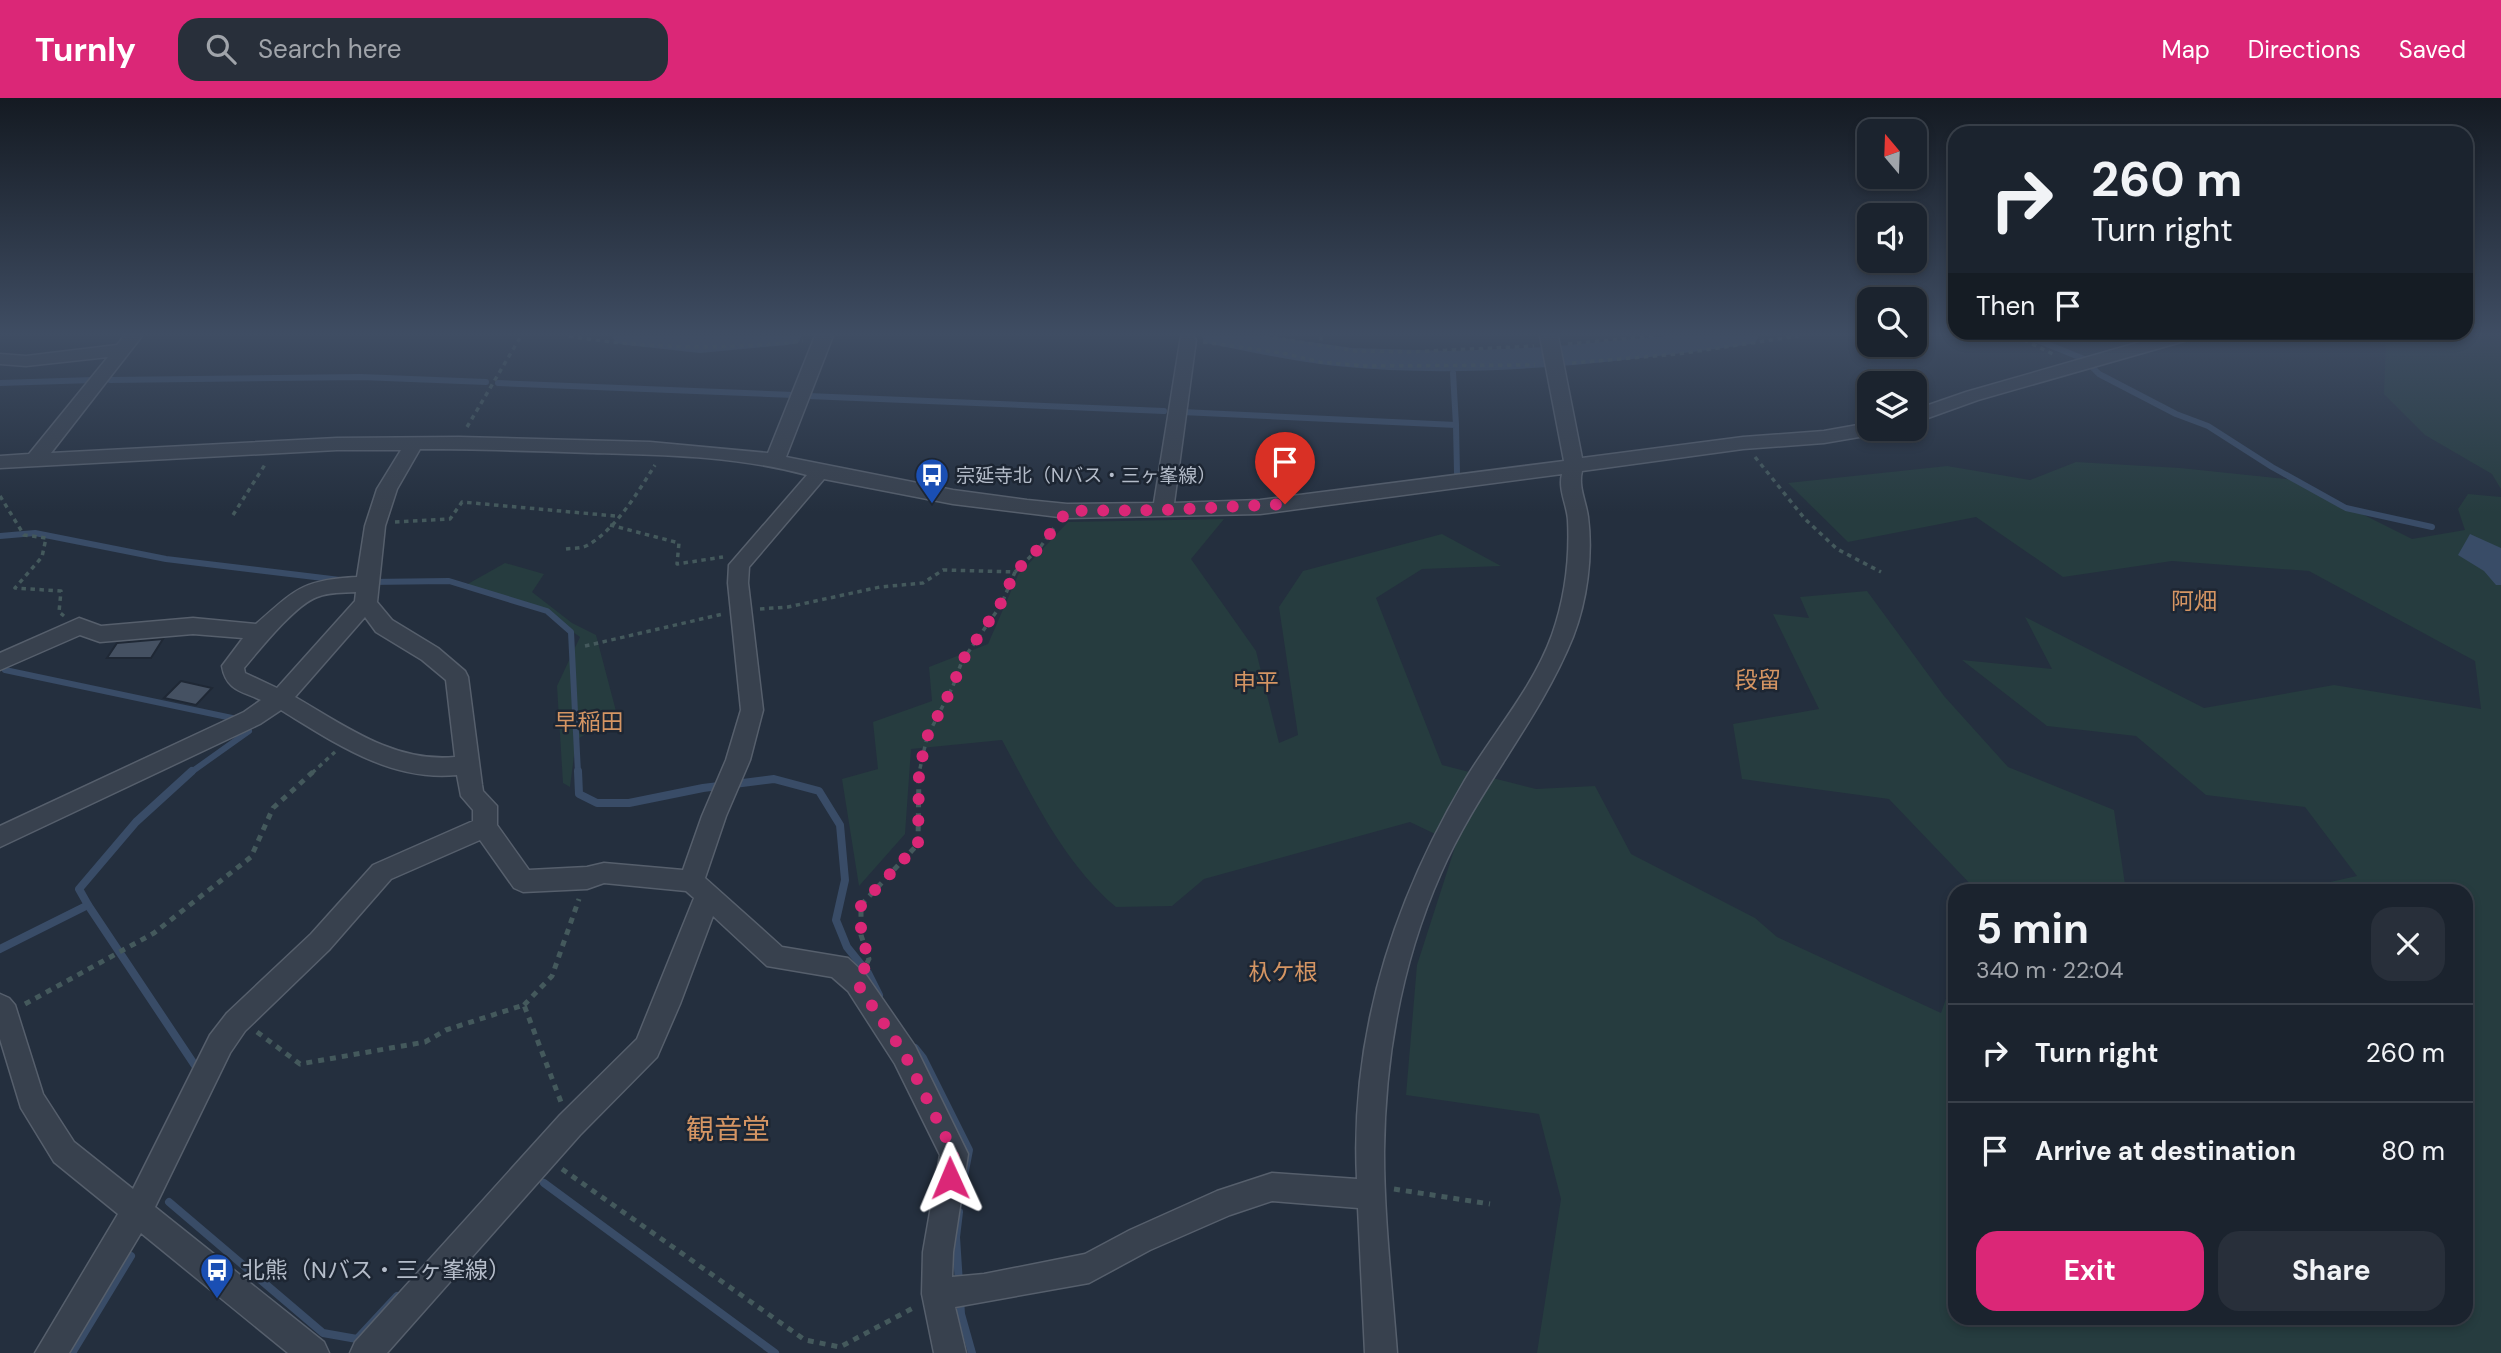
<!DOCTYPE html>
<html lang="en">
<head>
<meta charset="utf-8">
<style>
  body { margin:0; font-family:"DM Sans","Noto Sans JP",sans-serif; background:#282f3a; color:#f1f3f6; height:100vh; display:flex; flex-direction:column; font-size:26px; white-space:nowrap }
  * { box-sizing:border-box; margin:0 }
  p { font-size:23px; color:#a0a4aa }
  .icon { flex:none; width:38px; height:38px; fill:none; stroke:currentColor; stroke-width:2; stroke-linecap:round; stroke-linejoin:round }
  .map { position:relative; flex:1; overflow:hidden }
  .details { position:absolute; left:1948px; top:786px; width:525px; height:441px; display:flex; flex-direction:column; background:#1b232e; border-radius:21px; box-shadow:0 4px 10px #0003,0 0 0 2px #39404a }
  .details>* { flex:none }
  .guide { position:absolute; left:1948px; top:28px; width:525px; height:214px; border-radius:21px; box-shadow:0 4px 10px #0003,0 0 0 2px #39404a; background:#1b232e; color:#f1f3f6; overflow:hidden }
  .needle { width:46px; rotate:341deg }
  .buttons { position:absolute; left:1857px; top:21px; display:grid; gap:14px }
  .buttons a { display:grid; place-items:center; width:70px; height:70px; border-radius:14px; background:#1b232e; box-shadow:0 4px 10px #0003,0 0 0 2px #39404a; font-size:35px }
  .pin { position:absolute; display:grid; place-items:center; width:60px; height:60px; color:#fff; margin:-72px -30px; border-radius:50% 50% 50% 0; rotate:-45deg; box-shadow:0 0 7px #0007 }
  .pin .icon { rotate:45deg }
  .me { position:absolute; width:77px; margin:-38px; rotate:359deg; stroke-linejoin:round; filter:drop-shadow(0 0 5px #0008) }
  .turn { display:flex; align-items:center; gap:24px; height:147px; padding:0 28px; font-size:32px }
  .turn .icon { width:91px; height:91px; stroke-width:2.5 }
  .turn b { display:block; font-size:49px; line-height:60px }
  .then { display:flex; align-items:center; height:66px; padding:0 28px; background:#0003; gap:14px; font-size:26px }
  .round { display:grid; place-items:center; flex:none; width:74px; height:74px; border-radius:21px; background:#282f3a }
  .overview { display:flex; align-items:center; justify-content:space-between; height:119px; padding:0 28px }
  h1 { font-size:42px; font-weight:700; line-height:52px }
  .action { display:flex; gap:14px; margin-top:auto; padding:14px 28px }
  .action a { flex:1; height:80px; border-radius:21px; background:#db2777; color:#fff; font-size:28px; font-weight:700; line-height:80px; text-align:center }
  .action a+a { background:#282f3a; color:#f1f3f6 }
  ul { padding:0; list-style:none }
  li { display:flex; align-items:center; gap:21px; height:98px; padding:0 28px; border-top:2px solid #39404a }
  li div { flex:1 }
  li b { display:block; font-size:26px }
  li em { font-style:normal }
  header { display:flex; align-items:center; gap:42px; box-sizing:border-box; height:98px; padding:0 35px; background:#db2777; color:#fff }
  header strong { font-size:33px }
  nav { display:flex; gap:38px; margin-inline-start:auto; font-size:24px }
  .search { width:490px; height:63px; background:#282f3a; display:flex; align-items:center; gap:18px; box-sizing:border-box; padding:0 24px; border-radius:21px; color:#a0a4aa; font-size:26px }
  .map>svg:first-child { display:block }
  .green { fill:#263c3f }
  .water { fill:#394c67 }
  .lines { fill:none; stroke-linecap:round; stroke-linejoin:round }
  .stream-far1 { stroke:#394c67; stroke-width:6 }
  .stream { stroke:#394c67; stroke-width:8 }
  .river { fill:#394c67; fill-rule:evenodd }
  .building { fill:#455162; stroke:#1f2835; stroke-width:2 }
  .minor-casing { stroke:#565f6c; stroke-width:3 }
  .path-far1 { stroke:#44595c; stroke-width:3.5; stroke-dasharray:4.5 4.5; stroke-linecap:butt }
  .path { stroke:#44595c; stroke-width:5; stroke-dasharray:6 6; stroke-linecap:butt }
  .minor { fill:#38414e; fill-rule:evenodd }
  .route { stroke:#db2777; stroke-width:12; stroke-dasharray:0 21.6 }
  .labels { text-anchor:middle; stroke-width:5; stroke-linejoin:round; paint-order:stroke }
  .poi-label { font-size:19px; fill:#b4bcc9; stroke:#1d2633; text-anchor:start }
  .quarter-label { font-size:23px; fill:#d59563; stroke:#1d2633 }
  .near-poi-label { font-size:23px; fill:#b4bcc9; stroke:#1d2633; text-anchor:start }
  .near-quarter-label { font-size:28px; fill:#d59563; stroke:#1d2633 }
</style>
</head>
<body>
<header>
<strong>Turnly</strong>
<div class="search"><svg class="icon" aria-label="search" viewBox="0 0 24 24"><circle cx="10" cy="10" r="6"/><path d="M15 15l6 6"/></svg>Search here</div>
<nav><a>Map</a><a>Directions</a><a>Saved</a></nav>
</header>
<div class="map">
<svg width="2501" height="1255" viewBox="0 0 2501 1255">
  <rect width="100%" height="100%" fill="#242f3e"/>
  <g class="green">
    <polygon points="2416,238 2501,238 2501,391 2492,376 2425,337 2384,296 2386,242"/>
    <path d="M 2076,364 L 2180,370 L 2294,382 L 2412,441 L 2465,432 L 2458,411 L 2468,396 L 2501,399 L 2501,1255 L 1537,1255 L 1561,1101 L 1539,1016 L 1406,997 L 1417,867 L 1456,746 L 1410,724 L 1204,781 L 1172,808 L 1116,809 C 1064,765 1034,701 1002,642 L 911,651 L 905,736 L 859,788 L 842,681 L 878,671 L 873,624 L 932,603 L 929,569 L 988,546 L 1018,477 L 1068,424 L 1224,421 L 1191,461 L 1256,553 L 1279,645 L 1298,637 L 1279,509 L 1303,473 L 1442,436 L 1501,468 L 1422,471 L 1376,500 L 1442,667 L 1536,691 L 1595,688 L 1631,756 L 1755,820 L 1777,839 L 1941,915 L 1955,875 L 1955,1220 L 2466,1220 L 2466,793 L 2290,793 L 2357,778 L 2305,709 L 2206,697 L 2136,638 L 2047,628 L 1962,562 L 2052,571 L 2025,519 L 2204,610 L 2334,587 L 2481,611 L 2475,563 L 2309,473 L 2172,463 L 2063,479 L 1976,419 L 1848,444 L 1788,385 L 1947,368 L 2030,382 Z"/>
    <polygon points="505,465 544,476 532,494 572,525 596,537 617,617 576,642 570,689 563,685 557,588 580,539 534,507 466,487"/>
    <polygon points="1867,493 1944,598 2008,669 2114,712 2126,793 1977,793 1889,701 1742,681 1733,626 1819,611 1773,516 1809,520 1800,499"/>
  </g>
  <polygon class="water" points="2470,436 2501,450 2501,487 2496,487 2484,473 2458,457"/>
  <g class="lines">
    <g class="stream-far1">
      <polyline points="2027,238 2084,261 2099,276 2176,316 2208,328 2272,369 2346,410 2432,429"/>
      <polyline points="1453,275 1456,327"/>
      <polyline points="110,282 361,279 486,284"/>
      <polyline points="0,285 93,282"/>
      <polyline points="498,285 794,297"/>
      <polyline points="808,298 1164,313"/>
      <polyline points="1182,314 1456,327 1457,375"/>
      <polyline points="0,438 35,435 166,461 340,482"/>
      <polyline points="369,484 449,483 547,513 571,534 578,675"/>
      <polyline points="5,572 232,620"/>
      <polyline points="190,675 249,633"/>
    </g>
    <g class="stream">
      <polyline points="578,673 579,696 597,705 629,705 703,690 774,681 819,693 840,727 845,782 836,822 847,849 868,875 879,897"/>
      <polyline points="88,807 198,972"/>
      <polyline points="0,851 88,807 79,791 136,724 192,673"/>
      <polyline points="915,950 923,960 969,1052 964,1078"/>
      <polyline points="544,1085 775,1255"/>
      <polyline points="169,1104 323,1235 357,1241 397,1198"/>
      <polyline points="959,1114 956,1139 959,1186"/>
      <polyline points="960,1201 961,1216 972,1255"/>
      <polyline points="72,1255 131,1158"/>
    </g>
    <g class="river">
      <polygon points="612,238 802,238 798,245 787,247 700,255 627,247 616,245"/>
      <path d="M 1201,238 L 1268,238 L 1352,250 L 1450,253 L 1548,249 L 1664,238 L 1759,238 L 1755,245 L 1744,247 C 1610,265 1472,282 1336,268 C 1296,264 1256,255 1216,247 L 1205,245 Z"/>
    </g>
  </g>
  <g class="building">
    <polygon points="163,541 151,560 107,560 117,545"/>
    <polygon points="181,583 212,590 196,607 164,600"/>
  </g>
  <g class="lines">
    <g class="minor-casing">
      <g id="minor">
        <path d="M 124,238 L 142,238 L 51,355 L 337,340 L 459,339 L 650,344 L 768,355 L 815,238 L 833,238 L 786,359 L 953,392 L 1027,402 L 1067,406 L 1154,405 L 1181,238 L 1193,238 L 1196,242 L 1174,405 L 1260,402 L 1564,363 L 1540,238 L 1558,238 L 1582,360 L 1743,339 L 1824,333 L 1869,325 L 1869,331 L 1880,331 L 1871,337 L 1824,345 L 1743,351 L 1582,373 C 1578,389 1586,403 1588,419 C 1593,458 1587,503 1573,539 C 1539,623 1477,692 1441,775 C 1402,863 1385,958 1384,1054 C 1384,1120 1392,1188 1397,1255 L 1365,1255 L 1358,1110 L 1272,1103 L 1230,1117 L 1150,1152 L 1089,1185 L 955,1209 L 966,1255 L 934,1255 L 922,1196 L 923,1154 L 940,1057 L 895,966 L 848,893 L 832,879 L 767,868 L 713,818 L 680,906 L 657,959 L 580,1037 L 387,1255 L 350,1255 L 355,1244 L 560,1017 L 637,941 L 694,800 L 686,793 L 604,785 L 587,791 L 523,794 L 514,790 L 480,742 L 391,781 L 329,852 L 245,933 L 230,955 L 155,1109 L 324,1244 L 329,1255 L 288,1255 L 141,1135 L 69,1255 L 35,1255 L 118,1116 L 54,1064 L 21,1010 L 0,941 L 0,896 L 9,900 L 15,907 L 43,996 L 74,1044 L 133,1091 L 210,937 L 227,915 L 311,836 L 373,767 L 473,723 L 473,712 L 461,698 L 457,677 C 391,684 335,645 281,612 L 260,626 L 0,749 L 0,728 L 244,614 L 261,602 C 241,593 226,592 222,568 L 243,540 L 193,536 L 100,544 L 80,537 L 0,572 L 0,555 L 79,520 L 101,528 L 193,520 L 256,526 C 296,491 302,482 357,479 L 365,428 L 377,391 L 401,352 L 337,352 L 0,370 L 0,358 L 29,356 L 108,259 L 26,268 L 0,266 L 0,256 L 26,258 L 117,247 ZM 420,351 C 478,351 535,353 593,355 C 665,357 737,358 807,377 L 729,467 L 728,485 L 741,612 L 726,662 L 702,718 L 683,772 L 604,765 L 587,769 L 529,772 L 497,727 L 497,708 L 483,693 L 482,687 L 468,579 L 465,573 L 438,550 L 392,522 L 377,504 L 385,428 L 397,391 ZM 1562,376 C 1558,391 1567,407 1568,422 C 1570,462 1565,500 1552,537 C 1533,590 1493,635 1465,682 C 1393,804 1350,939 1357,1081 L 1272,1075 L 1217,1093 L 1130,1132 L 1085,1156 L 984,1176 L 952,1179 L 953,1154 L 968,1056 L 915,948 L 866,877 L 848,860 L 782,849 L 705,780 L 726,718 L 750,662 L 763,612 L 748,485 L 749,469 L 824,381 L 953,406 L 1067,420 L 1260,416 ZM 356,494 L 355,503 L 277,590 L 245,575 L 244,570 C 260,551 295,507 317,499 C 329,494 342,495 356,494 ZM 365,519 L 376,534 L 422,562 L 446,582 L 455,659 C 395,665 345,628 295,599 Z"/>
        <polygon points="2161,238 2190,238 2188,242 1978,302 1914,325 1914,312 1966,294"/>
      </g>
    </g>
    <g class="path-far1">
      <path d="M 569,238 C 647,251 724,252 803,243"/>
      <polyline points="1264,238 1356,253 1409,254 1534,248"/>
      <polyline points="1321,238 1321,248"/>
      <polyline points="2016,238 2055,257"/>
      <polyline points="1203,244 1282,255 1320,264 1364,268 1535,267"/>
      <polyline points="1568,246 1654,238"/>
      <polyline points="1572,265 1678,256 1798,238"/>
      <polyline points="467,329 521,238"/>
      <polyline points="1755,359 1805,421 1837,451 1881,474"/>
      <polyline points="0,398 24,437 46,440 42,459 15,490 61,493 59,514 64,518"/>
      <polyline points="233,417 266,365"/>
      <polyline points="395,424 450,421 462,404 615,418"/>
      <polyline points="610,427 679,445 677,466 723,459"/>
      <path d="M 566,451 C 573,450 581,451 588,447 C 616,431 638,394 655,367"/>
      <polyline points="1015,474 1041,448 1056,427"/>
      <polyline points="760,511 788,509 880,489 923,485 943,472 1015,474 1001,507 962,563 953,588 927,639 919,675"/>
      <polyline points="585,548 723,516"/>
      <polyline points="312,675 335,654"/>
    </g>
    <g class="path">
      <polyline points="867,865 869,861 861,837 861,807 918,746 919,673"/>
      <polyline points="25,906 154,835 251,759 273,710 314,673"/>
      <polyline points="524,907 552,878 579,801"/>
      <polyline points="257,934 300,966 425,944 446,932 524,907 561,1004"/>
      <polyline points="562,1071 805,1242 840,1249 915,1209"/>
      <polyline points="1394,1091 1490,1106"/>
    </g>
    <use href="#minor" class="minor"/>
  </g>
  <linearGradient id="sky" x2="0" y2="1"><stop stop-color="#141a22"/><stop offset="0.57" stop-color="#3f4d63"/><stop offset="1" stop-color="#3f4d63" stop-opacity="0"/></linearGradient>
  <rect width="2501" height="414" fill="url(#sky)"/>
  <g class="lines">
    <polyline class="route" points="950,1080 954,1056 905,957 857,885 869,861 861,837 861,807 918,746 919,673 927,639 953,588 962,563 1000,507 1015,474 1041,448 1067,413 1163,412 1285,406"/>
  </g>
  <defs>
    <g id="bus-pin" transform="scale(1.75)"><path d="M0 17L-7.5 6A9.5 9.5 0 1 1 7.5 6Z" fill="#1a4fb4" stroke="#1d2633"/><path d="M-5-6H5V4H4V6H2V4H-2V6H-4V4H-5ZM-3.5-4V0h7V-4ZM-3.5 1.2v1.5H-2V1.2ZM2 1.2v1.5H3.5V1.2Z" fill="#fff"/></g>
  </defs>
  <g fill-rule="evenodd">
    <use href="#bus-pin" x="932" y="377"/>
    <use href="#bus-pin" x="217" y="1172"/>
  </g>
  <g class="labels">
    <g class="poi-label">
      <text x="956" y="384">宗延寺北（Nバス・三ヶ峯線）</text>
    </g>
    <g class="quarter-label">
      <text x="2194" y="511">阿畑</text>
      <text x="1758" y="590">段留</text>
      <text x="1256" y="592">申平</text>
      <text x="589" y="632">早稲田</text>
      <text x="1283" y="882">杁ケ根</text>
    </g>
    <g class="near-poi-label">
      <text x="242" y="1180">北熊（Nバス・三ヶ峯線）</text>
    </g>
    <g class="near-quarter-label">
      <text x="728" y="1041">観音堂</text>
    </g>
  </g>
</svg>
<div class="buttons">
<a><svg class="needle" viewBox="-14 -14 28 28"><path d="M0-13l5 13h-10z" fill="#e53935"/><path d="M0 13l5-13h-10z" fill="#a0a4aa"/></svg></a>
<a><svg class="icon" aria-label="sound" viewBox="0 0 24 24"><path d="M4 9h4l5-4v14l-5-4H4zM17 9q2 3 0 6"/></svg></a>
<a><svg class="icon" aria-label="search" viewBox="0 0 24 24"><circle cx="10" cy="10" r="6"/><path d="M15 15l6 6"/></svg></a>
<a><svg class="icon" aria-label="layers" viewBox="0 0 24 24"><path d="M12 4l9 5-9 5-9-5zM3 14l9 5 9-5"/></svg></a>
</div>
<div class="pin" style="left:1285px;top:406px;background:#d93025"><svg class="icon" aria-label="arrive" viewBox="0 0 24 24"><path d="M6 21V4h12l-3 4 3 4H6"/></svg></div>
<svg class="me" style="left:950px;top:1080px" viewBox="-20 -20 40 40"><path d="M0-17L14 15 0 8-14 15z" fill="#db2777" stroke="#fff" stroke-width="4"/></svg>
<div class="guide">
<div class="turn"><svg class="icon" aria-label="right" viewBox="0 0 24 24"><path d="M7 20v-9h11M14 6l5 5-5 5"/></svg><div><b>260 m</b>Turn right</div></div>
<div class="then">Then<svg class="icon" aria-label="arrive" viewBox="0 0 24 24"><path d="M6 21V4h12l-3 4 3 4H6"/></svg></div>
</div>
<section class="details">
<div class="overview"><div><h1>5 min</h1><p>340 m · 22:04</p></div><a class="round"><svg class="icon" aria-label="close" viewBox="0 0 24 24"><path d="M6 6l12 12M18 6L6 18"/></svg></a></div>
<ul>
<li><svg class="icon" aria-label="right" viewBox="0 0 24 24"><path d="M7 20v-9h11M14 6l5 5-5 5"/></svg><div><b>Turn right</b></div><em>260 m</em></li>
<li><svg class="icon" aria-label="arrive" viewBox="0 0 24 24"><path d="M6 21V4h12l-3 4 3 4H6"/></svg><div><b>Arrive at destination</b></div><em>80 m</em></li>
</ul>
<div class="action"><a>Exit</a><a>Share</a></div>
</section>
</div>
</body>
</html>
